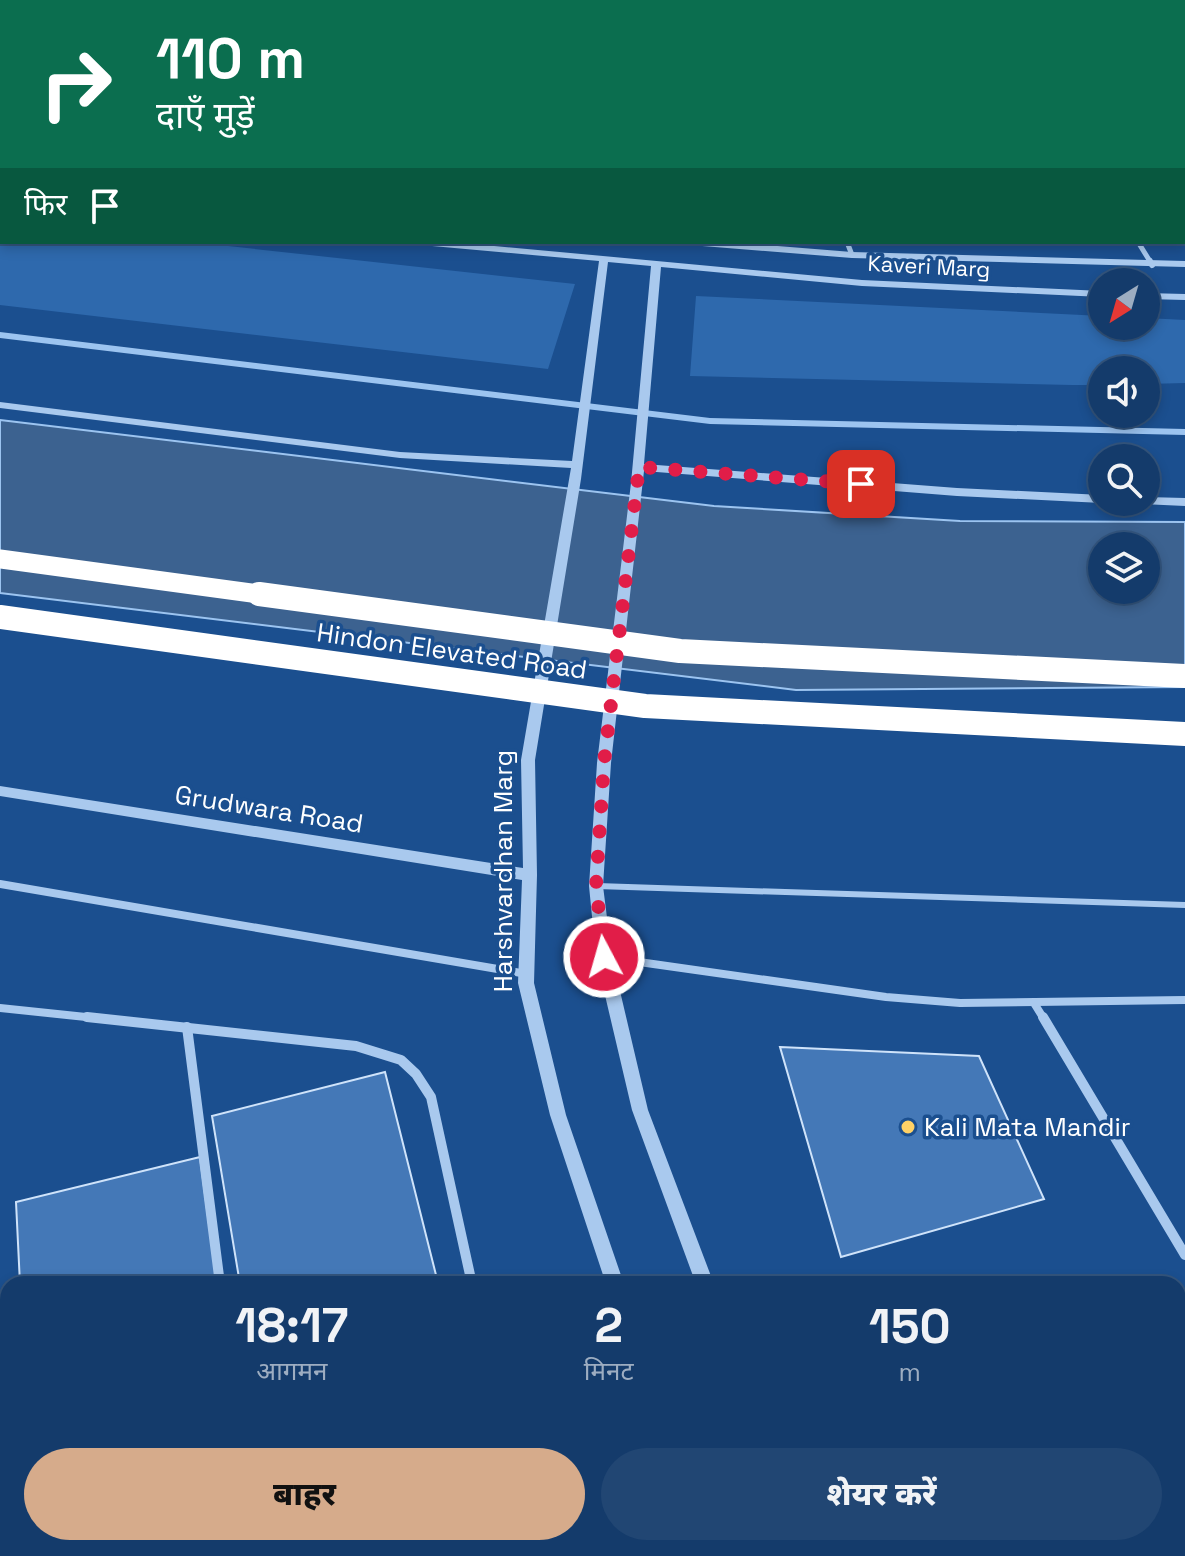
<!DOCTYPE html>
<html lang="hi">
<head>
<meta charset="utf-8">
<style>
  body { margin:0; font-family:"Space Grotesk","Noto Sans Devanagari",sans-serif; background:#214673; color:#f1f3f6; height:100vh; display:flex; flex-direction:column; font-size:30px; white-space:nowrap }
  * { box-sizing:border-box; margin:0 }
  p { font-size:26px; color:#9dadc1 }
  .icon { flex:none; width:44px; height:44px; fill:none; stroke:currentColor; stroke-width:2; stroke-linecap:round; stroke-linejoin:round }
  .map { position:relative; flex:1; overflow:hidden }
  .side { position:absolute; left:0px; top:1276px; width:1186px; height:280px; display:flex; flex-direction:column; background:#143b6b; border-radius:24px 24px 0 0; box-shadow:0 4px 12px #0003,0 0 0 2px #33557e }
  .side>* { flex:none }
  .hud { position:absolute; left:0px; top:0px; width:1186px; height:244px; box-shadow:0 4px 12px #0003,0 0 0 2px #33557e; background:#0b6e4f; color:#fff; overflow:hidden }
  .needle { width:52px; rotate:217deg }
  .tools { position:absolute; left:1088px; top:268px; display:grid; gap:16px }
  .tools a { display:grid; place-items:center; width:72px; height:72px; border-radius:50%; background:#143b6b; box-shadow:0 4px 12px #0003,0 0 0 2px #33557e; font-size:40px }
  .pin { position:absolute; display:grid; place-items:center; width:68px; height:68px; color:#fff; margin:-34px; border-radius:16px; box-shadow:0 4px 12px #0006 }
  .me { position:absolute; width:88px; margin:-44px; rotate:354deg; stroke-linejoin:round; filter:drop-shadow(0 0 6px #0008) }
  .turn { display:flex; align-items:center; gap:28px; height:168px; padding:0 24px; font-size:36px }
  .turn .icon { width:104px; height:104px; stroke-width:2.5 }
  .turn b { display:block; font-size:56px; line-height:68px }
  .then { display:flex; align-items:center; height:76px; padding:0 24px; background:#0003; gap:16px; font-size:30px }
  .eta { display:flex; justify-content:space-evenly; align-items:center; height:136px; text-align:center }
  .eta b { font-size:48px; font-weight:800; line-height:56px }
  .cta { display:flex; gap:16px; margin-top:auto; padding:16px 24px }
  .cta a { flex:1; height:92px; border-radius:48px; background:#d6ab8b; color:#111; font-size:32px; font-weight:800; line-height:92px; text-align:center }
  .cta a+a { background:#214673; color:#f1f3f6 }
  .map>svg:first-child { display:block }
  .green { fill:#2e69ad }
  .water { fill:#3c6290; stroke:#9cc4f0; stroke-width:2; fill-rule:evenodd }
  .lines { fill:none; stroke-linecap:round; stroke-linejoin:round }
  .stream { fill:#9cc4f0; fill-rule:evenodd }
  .building { fill:#4478b7; stroke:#cfe3fa; stroke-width:2 }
  .service { stroke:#a9c9ee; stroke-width:6 }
  .minor-far3 { stroke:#a9c9ee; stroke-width:5 }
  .minor-far2 { stroke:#a9c9ee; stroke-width:6 }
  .minor-far1 { stroke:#a9c9ee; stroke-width:8 }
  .minor { stroke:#a9c9ee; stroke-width:10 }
  .tertiary { fill:#a9c9ee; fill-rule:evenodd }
  .motorway-bridge-far1 { stroke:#fff; stroke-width:19 }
  .motorway-bridge { stroke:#fff; stroke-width:24 }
  .route { stroke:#e11d48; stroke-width:14; stroke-dasharray:0 25.2 }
  .poi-dot { fill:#ffd166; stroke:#1b4f8f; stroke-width:3 }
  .labels { text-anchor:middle; stroke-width:7; stroke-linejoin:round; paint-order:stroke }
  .far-street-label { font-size:22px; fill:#fff; stroke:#1b4f8f }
  .street-label { font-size:26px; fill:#fff; stroke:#1b4f8f }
  .poi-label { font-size:26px; fill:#fff; stroke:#1b4f8f; text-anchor:start }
</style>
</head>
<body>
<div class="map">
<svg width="1185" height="1556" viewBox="0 0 1185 1556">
  <rect width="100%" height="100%" fill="#1b4f8f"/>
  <g class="green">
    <polygon points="0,221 2,242 191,242 575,284 548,369 0,305"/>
    <polygon points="696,296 1102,316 1102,326 1146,326 1146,318 1185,320 1185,383 1146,384 1146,370 1102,370 1102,385 1072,385 690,376"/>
  </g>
  <path class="water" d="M 0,420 L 714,506 L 960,521 L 1185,522 L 1185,687 L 796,690 L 0,593 ZM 1102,546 L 1146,546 L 1146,590 L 1102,590 Z"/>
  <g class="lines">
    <polygon class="stream" points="0,332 710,418 1185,429 1185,435 710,424 0,338"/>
  </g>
  <g class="building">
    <polygon points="1108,0 1110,2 1008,2 1051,0"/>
    <polygon points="780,1047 979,1056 1044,1199 841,1257"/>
    <polygon points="385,1072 437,1279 417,1284 240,1284 212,1116"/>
    <polygon points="200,1157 217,1284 20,1284 16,1202"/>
    <polygon points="21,1548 200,1548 174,1556 21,1556"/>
  </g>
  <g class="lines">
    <polyline class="service" points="597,886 1185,905"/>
    <g class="minor-far3">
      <polyline points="79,2 126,0"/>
      <polyline points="847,242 852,255"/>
      <polyline points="1138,242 1151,263"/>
    </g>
    <polyline class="minor-far2" points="1150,261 1152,265"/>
    <g class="minor-far1">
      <polyline points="0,884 527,974"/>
      <polyline points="604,957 886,997 960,1003 1185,1000"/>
      <polyline points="1034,1003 1044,1019"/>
      <polyline points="0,1008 105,1019"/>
    </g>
    <g class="minor">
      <polyline points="87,1017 356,1046 401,1060 416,1074 431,1097 472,1284"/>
      <polyline points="1043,1017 1185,1255"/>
      <polyline points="187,1027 220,1284"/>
      <polyline points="254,1548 255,1556"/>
      <polyline points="531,1548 533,1556"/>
    </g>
    <g class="tertiary">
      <rect x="561" y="0" width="8" height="2"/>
      <polygon points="607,0 615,0 616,2 608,2"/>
      <rect x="0" y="169" width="2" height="6"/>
      <polygon points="0,193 2,194 2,200 0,199"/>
      <polygon points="416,242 452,242 862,280 1102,291 1102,297 862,286 661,267 644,464 957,488 1102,495 1102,502 1105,502 1102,503 957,496 644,471 611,763 603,886 612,957 648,1110 714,1284 696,1284 632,1110 596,957 589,886 597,763 631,483 651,266 608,262 581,479 535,760 537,875 534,983 566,1115 624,1284 606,1284 550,1115 518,983 522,880 0,796 0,786 523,868 521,760 571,468 400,458 0,408 0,402 400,452 572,461 599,261 421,245"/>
      <polygon points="685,242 726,242 852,252 1185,261 1185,267 852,258 690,245"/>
      <polygon points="1146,293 1185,294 1185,300 1146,299"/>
      <polygon points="1146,497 1185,498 1185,506 1142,504 1141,502 1146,502"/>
      <polygon points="694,1548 714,1548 716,1556 696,1556"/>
      <polygon points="793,1548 813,1548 816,1556 796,1556"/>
    </g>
    <polyline class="motorway-bridge-far1" points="0,559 274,596"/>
    <g class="motorway-bridge">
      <polyline points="259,594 680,651 1185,676"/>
      <polyline points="0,617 645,706 1185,734"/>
    </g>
  </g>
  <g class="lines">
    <polyline class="route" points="604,957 596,886 604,763 639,467 861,484"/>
  </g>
  <circle class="poi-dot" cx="908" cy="1127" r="8"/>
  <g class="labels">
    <g class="far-street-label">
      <text transform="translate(929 266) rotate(3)" y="8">Kaveri Marg</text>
    </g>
    <g class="street-label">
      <text transform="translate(452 651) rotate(8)" y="9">Hindon Elevated Road</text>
      <text transform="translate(269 809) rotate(9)" y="9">Grudwara Road</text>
      <text transform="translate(503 871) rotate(-90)" y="9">Harshvardhan Marg</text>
    </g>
    <g class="poi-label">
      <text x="924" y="1136">Kali Mata Mandir</text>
    </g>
  </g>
</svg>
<div class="tools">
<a><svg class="needle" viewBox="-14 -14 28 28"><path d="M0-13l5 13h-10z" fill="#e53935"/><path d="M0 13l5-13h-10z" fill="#9dadc1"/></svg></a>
<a><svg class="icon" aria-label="sound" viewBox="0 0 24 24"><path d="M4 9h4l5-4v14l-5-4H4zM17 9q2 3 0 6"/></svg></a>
<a><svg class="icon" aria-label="search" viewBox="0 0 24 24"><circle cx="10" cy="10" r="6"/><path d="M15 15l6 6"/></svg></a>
<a><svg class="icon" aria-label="layers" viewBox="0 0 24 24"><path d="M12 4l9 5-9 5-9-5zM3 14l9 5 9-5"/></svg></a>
</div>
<div class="pin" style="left:861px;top:484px;background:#d93025"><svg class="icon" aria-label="arrive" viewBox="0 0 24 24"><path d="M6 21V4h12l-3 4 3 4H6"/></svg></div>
<svg class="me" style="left:604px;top:957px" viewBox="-20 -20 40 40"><circle r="17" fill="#e11d48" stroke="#fff" stroke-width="3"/><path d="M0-11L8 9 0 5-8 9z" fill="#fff"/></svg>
<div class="hud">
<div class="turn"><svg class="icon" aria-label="right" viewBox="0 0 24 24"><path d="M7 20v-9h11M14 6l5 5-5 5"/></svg><div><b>110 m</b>दाएँ मुड़ें</div></div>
<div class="then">फिर<svg class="icon" aria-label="arrive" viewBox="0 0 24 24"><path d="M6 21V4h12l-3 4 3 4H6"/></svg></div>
</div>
<section class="side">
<div class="eta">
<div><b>18:17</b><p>आगमन</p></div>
<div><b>2</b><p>मिनट</p></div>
<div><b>150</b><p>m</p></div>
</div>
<div class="cta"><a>बाहर</a><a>शेयर करें</a></div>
</section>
</div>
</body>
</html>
